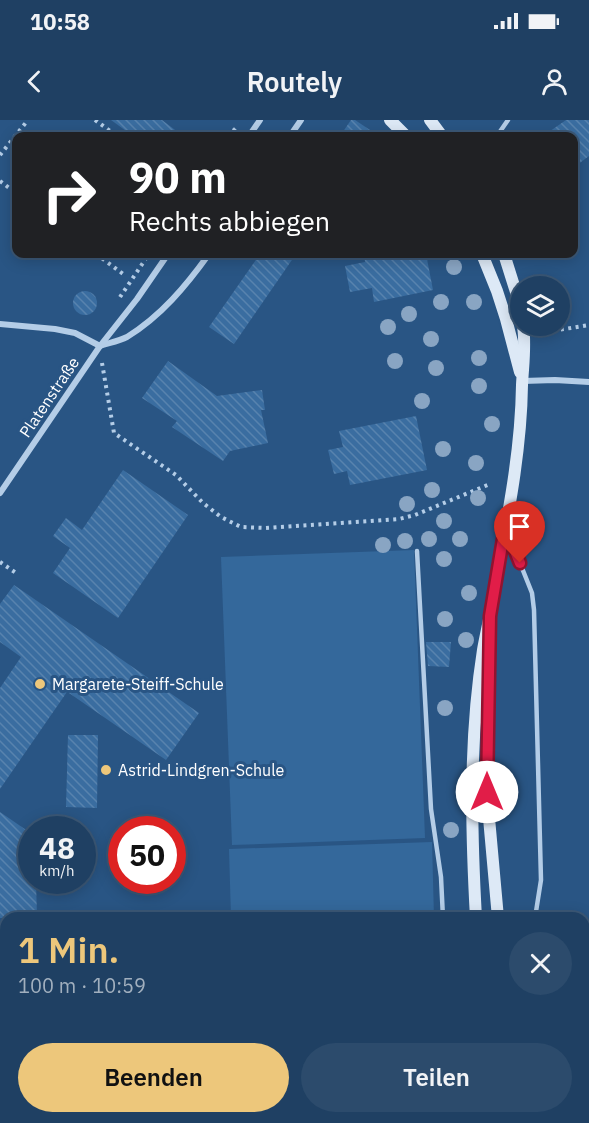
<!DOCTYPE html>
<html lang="de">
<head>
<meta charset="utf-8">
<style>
  body { margin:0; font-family:"IBM Plex Sans",sans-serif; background:#2c4b6c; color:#f1f3f6; height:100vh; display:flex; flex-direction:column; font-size:22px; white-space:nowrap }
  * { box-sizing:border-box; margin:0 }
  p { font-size:20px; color:#a1afbe }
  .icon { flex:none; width:33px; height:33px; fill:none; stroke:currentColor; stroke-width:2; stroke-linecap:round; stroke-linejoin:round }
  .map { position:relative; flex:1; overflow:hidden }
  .details { position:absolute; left:0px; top:792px; width:590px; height:212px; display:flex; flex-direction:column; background:#1f4063; border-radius:18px 18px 0 0; box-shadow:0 3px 15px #0003,0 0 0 2px #3c5978 }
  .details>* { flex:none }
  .banner { position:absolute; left:12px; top:12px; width:566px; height:126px; border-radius:12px; box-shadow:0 3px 15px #0003,0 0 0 2px #3c5978; background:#202124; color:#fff; overflow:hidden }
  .buttons { position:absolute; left:510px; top:156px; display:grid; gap:12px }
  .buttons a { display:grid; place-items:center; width:60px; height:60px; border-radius:50%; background:#1f4063; box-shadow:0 3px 15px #0003,0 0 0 2px #3c5978; font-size:30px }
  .speed { position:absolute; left:18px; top:696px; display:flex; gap:12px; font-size:30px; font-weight:700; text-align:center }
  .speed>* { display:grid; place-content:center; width:78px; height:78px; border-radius:50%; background:#1f4063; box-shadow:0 3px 15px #0003,0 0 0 2px #3c5978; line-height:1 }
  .speed small { font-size:15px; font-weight:400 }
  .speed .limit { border:9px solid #d22; background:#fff; color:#111 }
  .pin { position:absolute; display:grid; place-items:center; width:51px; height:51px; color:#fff; margin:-62px -26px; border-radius:50% 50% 50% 0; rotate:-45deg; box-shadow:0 0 6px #0007 }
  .pin .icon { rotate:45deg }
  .me { position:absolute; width:66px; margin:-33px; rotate:0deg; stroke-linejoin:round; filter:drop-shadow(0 0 4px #0008) }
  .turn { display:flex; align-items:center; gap:21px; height:126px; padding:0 18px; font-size:27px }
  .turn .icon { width:78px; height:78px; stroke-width:2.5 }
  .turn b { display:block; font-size:42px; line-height:51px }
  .round { display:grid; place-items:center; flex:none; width:63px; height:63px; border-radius:32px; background:#2c4b6c }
  .head { display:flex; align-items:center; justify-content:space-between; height:102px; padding:0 18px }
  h1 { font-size:36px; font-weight:600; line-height:45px; color:#edc77b }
  .button { display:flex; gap:12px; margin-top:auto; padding:12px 18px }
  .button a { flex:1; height:69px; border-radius:36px; background:#edc77b; color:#111; font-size:24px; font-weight:600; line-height:69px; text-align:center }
  .button a+a { background:#2c4b6c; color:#f1f3f6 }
  .status { display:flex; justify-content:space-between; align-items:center; height:42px; padding:0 30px; background:#1f4063; direction:ltr }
  .status svg { height:16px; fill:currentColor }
  header { display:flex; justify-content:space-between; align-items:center; height:78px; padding:0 18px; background:#1f4063; font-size:27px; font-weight:600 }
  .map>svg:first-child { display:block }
  .grass { fill:url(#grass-dots) }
  .pitch { fill:#34689b }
  .building { fill:url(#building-back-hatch) }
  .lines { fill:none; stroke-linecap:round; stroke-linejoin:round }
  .path { stroke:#b4cde7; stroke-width:4; stroke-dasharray:3 4.5; stroke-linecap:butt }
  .lane { stroke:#b4cde7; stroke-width:4.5 }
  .street { stroke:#b4cde7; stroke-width:6 }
  .secondary { stroke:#dde9f6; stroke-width:12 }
  .tree { fill:#89a5c3 }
  .route-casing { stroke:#92132f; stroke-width:15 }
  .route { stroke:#e11d48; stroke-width:10 }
  .poi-dot { fill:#edc77b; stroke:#295584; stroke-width:2 }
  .labels { text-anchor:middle; stroke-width:6; stroke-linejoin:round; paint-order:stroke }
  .street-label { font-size:16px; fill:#fff; stroke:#295584 }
  .poi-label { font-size:16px; fill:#fff; stroke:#295584; text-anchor:start }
</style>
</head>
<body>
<div class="status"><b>10:58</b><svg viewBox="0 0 49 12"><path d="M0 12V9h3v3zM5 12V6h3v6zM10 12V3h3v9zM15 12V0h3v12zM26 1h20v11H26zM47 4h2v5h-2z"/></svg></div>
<header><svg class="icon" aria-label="back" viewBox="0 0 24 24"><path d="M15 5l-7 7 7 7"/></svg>Routely<svg class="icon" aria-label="person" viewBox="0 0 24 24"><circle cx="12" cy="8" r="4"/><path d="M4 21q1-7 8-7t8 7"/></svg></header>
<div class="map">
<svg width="589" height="1003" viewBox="0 0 589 1003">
  <defs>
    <pattern id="grass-dots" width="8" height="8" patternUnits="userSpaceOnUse" patternTransform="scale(1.5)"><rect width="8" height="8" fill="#34689b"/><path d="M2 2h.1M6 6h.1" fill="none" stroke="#527faa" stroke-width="1.8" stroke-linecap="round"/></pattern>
    <pattern id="building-back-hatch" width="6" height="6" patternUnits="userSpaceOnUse" patternTransform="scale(1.5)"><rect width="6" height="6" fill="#3a6da0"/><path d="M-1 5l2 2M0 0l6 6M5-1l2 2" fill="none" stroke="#5883ae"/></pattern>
  </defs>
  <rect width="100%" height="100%" fill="#295584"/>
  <polygon class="grass" points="18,998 59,998 66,1001 67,1003 17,1003"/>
  <g class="pitch">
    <polygon points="414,430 425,718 232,725 221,437"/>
    <polygon points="432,722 434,798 231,798 229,729"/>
    <polygon points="238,998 440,998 441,1003 238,1003"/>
  </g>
  <g class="building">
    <polygon points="111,0 162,0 183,16 133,16"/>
    <polygon points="351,0 355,0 379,16 340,16"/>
    <polygon points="566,0 589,0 589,36 573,48 573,16 543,16"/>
    <polygon points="260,134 296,134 234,224 209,207"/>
    <polygon points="364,134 426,134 433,170 374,182 372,168 350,172 345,146 365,142"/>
    <circle cx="85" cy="183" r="12"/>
    <polygon points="168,241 217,276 262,270 265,290 261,290 268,323 230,331 223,341 172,307 177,301 142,278"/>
    <polygon points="416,296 427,350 350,365 347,351 334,354 328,330 343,327 339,311"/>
    <polygon points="123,350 188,395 118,498 53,453 70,428 53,416 66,398 82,410"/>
    <polygon points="14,465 199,593 166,640 69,573 69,569 0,669 0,568 21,537 0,522 0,484"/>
    <polygon points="426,522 451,522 449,547 428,546"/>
    <polygon points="68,615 98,615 97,688 66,687"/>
    <polygon points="0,692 32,714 32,760 36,760 37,798 0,798"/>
  </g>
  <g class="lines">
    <g class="path">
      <polyline points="95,0 117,16"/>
      <polyline points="228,16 237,7"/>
      <polyline points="0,35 28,0"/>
      <polyline points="0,61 16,73"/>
      <polyline points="96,134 126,156"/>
      <polyline points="120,177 149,134"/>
      <polyline points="546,212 589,205"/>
      <polyline points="102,243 114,313 176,355 203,383 221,397 241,407 265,408 399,399 415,395 490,364"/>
      <polyline points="0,442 16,453"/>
    </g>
    <g class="lane">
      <polyline points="499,13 508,0"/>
      <polyline points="508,413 532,473 534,490 541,760 535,798"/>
      <polyline points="417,431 431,689 441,757 443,798"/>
      <polyline points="451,998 452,1003"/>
    </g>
    <g class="street">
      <polyline points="249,16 260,0"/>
      <polyline points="290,16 301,0"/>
      <polyline points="0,204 55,209 75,213 100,226"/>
      <path d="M 100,226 C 109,223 119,221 127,217 C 161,196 186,166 209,134"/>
      <polyline points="523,261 555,260 589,262"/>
      <polyline points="0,373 100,226 137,179 168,134"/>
    </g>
    <g class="secondary">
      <polyline points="390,0 406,16"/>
      <polyline points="430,0 442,16"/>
      <polyline points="482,134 497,171 506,199 520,252"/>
      <polyline points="504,134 516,172 520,194"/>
      <polyline points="489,527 487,657 488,687 498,798"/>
      <path d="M 476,798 C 471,708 469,619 483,530 C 485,518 488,506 490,494 C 503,418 521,342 522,265 C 523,245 526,225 523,206"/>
      <polyline points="488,998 488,1003"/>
      <polyline points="517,998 517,1003"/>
    </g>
  </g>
  <g class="tree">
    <circle cx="454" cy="147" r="8"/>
    <circle cx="441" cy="182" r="8"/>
    <circle cx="474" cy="182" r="8"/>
    <circle cx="409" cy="194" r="8"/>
    <circle cx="388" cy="207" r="8"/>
    <circle cx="431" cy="219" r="8"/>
    <circle cx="479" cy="238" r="8"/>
    <circle cx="395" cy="241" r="8"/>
    <circle cx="436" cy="248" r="8"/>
    <circle cx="479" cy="266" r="8"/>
    <circle cx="422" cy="281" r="8"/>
    <circle cx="492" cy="304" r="8"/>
    <circle cx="443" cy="329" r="8"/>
    <circle cx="476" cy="343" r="8"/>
    <circle cx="432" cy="370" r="8"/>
    <circle cx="478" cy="378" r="8"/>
    <circle cx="407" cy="384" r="8"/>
    <circle cx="444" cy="401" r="8"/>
    <circle cx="429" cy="419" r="8"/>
    <circle cx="460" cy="419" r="8"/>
    <circle cx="405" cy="421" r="8"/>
    <circle cx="383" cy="425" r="8"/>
    <circle cx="444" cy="439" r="8"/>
    <circle cx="469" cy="473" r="8"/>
    <circle cx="445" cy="499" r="8"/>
    <circle cx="466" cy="520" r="8"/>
    <circle cx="445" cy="588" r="8"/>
    <circle cx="451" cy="710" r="8"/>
  </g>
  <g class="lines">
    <g class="route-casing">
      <polyline id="route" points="487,672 490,496 505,407 520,443"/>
    </g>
    <use href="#route" class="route"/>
  </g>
  <g class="poi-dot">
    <circle cx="40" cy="564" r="6"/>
    <circle cx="106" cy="650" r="6"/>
  </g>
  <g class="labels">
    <g class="street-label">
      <text transform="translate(49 277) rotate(-56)" y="6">Platenstraße</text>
    </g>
    <g class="poi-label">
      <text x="52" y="570">Margarete-Steiff-Schule</text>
      <text x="118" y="656">Astrid-Lindgren-Schule</text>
    </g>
  </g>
</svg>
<div class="buttons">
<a><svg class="icon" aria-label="layers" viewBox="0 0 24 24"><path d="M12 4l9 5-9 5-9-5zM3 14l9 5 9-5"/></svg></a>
</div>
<div class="speed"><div>48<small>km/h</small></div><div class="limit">50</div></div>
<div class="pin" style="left:520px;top:443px;background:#d93025"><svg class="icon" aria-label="arrive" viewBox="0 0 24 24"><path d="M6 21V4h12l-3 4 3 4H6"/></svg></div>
<svg class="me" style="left:487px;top:672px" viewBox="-20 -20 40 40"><circle r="19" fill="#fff"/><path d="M0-13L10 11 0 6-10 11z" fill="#e11d48"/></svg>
<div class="banner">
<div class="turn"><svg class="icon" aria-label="right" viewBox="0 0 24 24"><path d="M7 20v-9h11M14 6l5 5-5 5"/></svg><div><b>90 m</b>Rechts abbiegen</div></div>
</div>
<section class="details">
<div class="head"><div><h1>1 Min.</h1><p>100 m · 10:59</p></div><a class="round"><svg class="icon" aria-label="close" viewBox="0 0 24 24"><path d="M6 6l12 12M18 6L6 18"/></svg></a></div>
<div class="button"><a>Beenden</a><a>Teilen</a></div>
</section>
</div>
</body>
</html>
